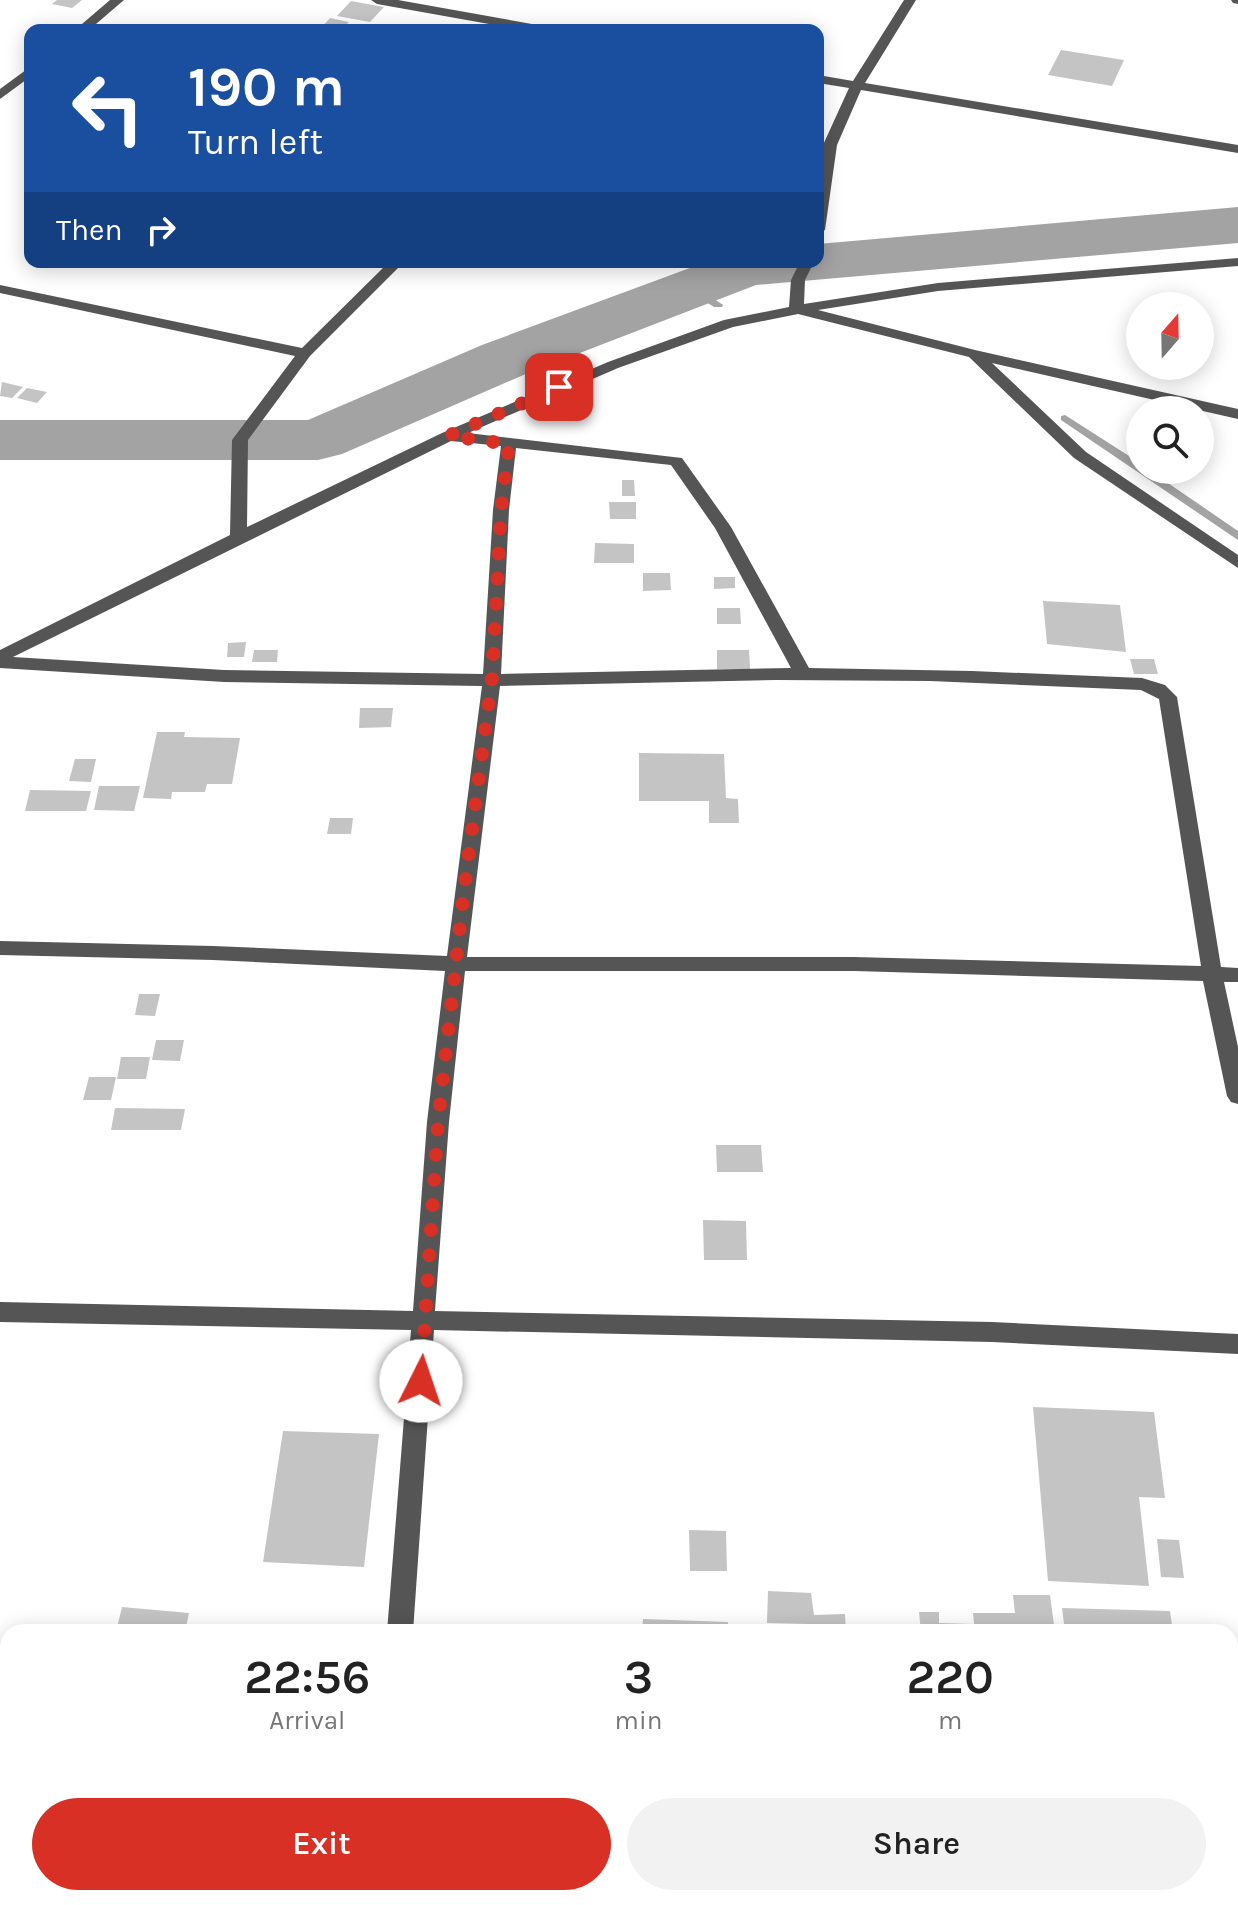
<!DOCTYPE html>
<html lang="en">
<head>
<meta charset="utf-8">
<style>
  body { margin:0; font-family:Karla,sans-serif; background:#f2f2f2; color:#222; height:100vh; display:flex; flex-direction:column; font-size:30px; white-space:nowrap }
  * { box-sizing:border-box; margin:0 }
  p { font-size:26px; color:#767676 }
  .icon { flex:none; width:44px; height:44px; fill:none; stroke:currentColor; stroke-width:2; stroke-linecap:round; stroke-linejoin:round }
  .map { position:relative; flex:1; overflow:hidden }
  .details { position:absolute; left:0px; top:1624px; width:1238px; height:282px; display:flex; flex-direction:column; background:#fff; border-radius:24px 24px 0 0; box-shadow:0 4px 20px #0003 }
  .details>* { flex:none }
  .top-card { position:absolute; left:24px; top:24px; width:800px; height:244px; border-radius:16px; box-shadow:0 4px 20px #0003; background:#1a4fa0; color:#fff; overflow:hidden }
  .needle { width:52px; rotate:20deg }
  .controls { position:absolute; left:1126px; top:292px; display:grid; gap:16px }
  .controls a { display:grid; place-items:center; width:88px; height:88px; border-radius:50%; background:#fff; box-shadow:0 4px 20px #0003; font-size:40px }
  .pin { position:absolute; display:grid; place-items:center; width:68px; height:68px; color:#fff; margin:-34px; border-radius:16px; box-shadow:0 4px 12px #0006 }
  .me { position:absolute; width:88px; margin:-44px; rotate:4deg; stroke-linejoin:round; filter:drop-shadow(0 0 6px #0008) }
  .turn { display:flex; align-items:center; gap:28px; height:168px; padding:0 32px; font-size:36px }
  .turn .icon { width:104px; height:104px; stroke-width:2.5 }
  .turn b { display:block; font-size:56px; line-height:68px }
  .then { display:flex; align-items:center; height:76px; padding:0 32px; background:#0003; gap:16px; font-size:30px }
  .eta { display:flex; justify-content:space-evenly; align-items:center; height:136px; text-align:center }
  .eta b { font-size:48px; font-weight:600; line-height:56px }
  .primary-button { display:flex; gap:16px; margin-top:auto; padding:16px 32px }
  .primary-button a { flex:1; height:92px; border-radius:48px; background:#d93025; color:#fff; font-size:32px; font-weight:600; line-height:92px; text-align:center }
  .primary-button a+a { background:#f2f2f2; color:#222 }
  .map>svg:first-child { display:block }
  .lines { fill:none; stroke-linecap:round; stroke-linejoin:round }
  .stream { fill:#a3a3a3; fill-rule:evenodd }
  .river { fill:#a3a3a3; fill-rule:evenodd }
  .building { fill:#c4c4c4 }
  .minor { fill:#555; fill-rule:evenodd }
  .route { stroke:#d93025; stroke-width:14; stroke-dasharray:0 25.2 }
</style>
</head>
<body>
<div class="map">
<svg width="1238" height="1905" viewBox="0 0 1238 1905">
  <rect width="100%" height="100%" fill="#fff"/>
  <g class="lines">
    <g class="stream">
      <polygon points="691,285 695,286 723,305 722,307 714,307 687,290 687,286"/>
      <polygon points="1065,415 1140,463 1140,470 1149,470 1238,531 1238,540 1061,420 1061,416"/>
    </g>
    <polygon class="river" points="1238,207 1238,243 756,285 528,373 342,454 318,460 0,460 0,420 308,420 482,345 706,262 818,262 818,244"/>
  </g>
  <g class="building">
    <polygon points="57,0 82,0 72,8 52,4"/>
    <polygon points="351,1 384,7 370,22 337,16"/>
    <polygon points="330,18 349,22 341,30 322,27"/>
    <polygon points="1061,50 1124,60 1112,86 1048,75"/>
    <polygon points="2,382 23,387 12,398 0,396"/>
    <polygon points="27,388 47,392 37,403 17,398"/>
    <polygon points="622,480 634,480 635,496 622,496"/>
    <polygon points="609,502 636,502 636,519 610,519"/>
    <polygon points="595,543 634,544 634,563 594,563"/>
    <polygon points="643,573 670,573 671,590 643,591"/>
    <polygon points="714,577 735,577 735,588 714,589"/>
    <polygon points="1043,601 1120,605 1126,652 1047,644"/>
    <polygon points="717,608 740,608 741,624 717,624"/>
    <polygon points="246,642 244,657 227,657 228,643"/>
    <polygon points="254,650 278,650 277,662 252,662"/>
    <polygon points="717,650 749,650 750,669 717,669"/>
    <polygon points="1130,659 1154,659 1158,674 1134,674"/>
    <polygon points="360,708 393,708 391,727 359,728"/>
    <polygon points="157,732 185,732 184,737 240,738 232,784 207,784 205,792 172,792 171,799 143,798"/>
    <polygon points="639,753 724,754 726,798 738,799 739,823 709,823 709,801 639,801"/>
    <polygon points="75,759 96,759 91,782 69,781"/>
    <polygon points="99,786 140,786 134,811 94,810"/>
    <polygon points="30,790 91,791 86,811 25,811"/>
    <polygon points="330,818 353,818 351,834 327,834"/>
    <polygon points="139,994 160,994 155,1016 135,1015"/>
    <polygon points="156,1040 184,1040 180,1061 152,1060"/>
    <polygon points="121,1057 150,1057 146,1079 117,1079"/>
    <polygon points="89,1077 116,1077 111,1100 83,1100"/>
    <polygon points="115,1108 185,1109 181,1130 111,1130"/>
    <polygon points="716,1145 761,1145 763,1172 717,1172"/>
    <polygon points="703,1220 746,1221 747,1260 704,1260"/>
    <polygon points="1033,1407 1154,1412 1165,1498 1139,1497 1149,1586 1048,1581"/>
    <polygon points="283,1431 379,1434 364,1567 263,1562"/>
    <polygon points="689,1530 726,1531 727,1571 690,1571"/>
    <polygon points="1157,1539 1179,1540 1184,1578 1161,1577"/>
    <polygon points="768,1591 811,1593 814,1615 845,1614 846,1632 808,1632 808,1624 767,1623"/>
    <polygon points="1013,1595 1050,1595 1055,1632 921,1632 919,1612 939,1612 939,1623 974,1624 973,1613 1015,1613"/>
    <polygon points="122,1607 189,1613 185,1632 116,1632"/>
    <polygon points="1062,1608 1170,1611 1173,1632 1065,1632"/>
    <polygon points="643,1619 728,1622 728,1632 642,1632"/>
    <polygon points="768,1624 806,1625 807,1632 768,1632"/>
  </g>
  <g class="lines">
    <g class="minor">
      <polygon points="110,0 124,0 89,30 75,30"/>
      <polygon points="371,0 398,0 543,26 549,30 522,30 377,4"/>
      <polygon points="904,0 916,0 865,83 1238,145 1238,153 861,90 837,145 825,230 818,234 818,181 823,145 849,88 818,83 818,75 853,81"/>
      <polygon points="1231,0 1238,0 1238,4 1233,3"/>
      <polygon points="30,67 30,77 0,99 0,89"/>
      <path d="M 1238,258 L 1238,266 L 938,291 L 818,310 L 975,350 L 1238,409 L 1238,419 L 992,363 L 1086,452 L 1238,555 L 1238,568 L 1074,458 L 969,357 L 798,314 L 733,327 L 618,368 L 468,433 L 682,458 L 731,527 L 809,668 L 972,671 L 1142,678 L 1165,685 L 1177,697 L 1221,967 L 1238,968 L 1238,982 L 1224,982 L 1238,1047 L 1238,1104 L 1231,1102 L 1227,1096 L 1203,981 L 854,971 L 465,971 L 449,1122 L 435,1311 L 992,1322 L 1238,1334 L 1238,1354 L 992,1342 L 434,1330 L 413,1632 L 387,1632 L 411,1330 L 0,1322 L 0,1302 L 413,1311 L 427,1122 L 445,971 L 213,960 L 0,955 L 0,941 L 213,946 L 447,956 L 482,686 L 224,682 L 0,668 L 0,650 L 230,535 L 232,440 L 295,356 L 0,293 L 0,285 L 302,348 L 389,262 L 404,262 L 310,356 L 248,440 L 247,527 L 442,433 L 608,362 L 724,320 L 789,307 L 791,280 L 800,262 L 814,262 L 805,280 L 804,304 L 938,283 ZM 451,441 L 501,446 L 493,510 L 483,674 L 224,670 L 13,657 ZM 516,448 L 671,465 L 715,528 L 791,668 L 501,674 L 509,510 ZM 777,680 L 930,681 L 1141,690 L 1159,699 L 1201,966 L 854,957 L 467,957 L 500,686 Z"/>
      <polygon points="0,1813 8,1814 8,1840 0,1839"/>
      <rect x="1230" y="1853" width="8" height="28"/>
      <rect x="364" y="1898" width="28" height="7"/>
    </g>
  </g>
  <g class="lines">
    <polyline class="route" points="421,1381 438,1122 464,890 492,678 501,510 509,444 448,436 559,387"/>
  </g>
</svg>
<div class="controls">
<a><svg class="needle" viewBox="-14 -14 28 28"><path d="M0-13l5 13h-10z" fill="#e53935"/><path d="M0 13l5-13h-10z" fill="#767676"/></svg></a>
<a><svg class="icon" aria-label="search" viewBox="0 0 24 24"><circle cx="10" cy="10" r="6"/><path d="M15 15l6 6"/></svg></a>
</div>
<div class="pin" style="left:559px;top:387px;background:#d93025"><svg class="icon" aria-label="arrive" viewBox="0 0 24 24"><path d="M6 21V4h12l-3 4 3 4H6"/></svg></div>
<svg class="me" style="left:421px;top:1381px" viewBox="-20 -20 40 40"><circle r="19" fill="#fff"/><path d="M0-13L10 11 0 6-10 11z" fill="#d93025"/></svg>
<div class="top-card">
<div class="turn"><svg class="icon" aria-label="left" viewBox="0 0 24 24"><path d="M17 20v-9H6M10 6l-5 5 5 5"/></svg><div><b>190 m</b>Turn left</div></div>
<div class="then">Then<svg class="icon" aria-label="right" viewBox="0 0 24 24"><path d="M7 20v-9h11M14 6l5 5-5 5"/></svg></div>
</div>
<section class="details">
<div class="eta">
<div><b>22:56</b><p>Arrival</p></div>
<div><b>3</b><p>min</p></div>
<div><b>220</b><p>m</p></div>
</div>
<div class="primary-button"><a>Exit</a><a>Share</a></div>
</section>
</div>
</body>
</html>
